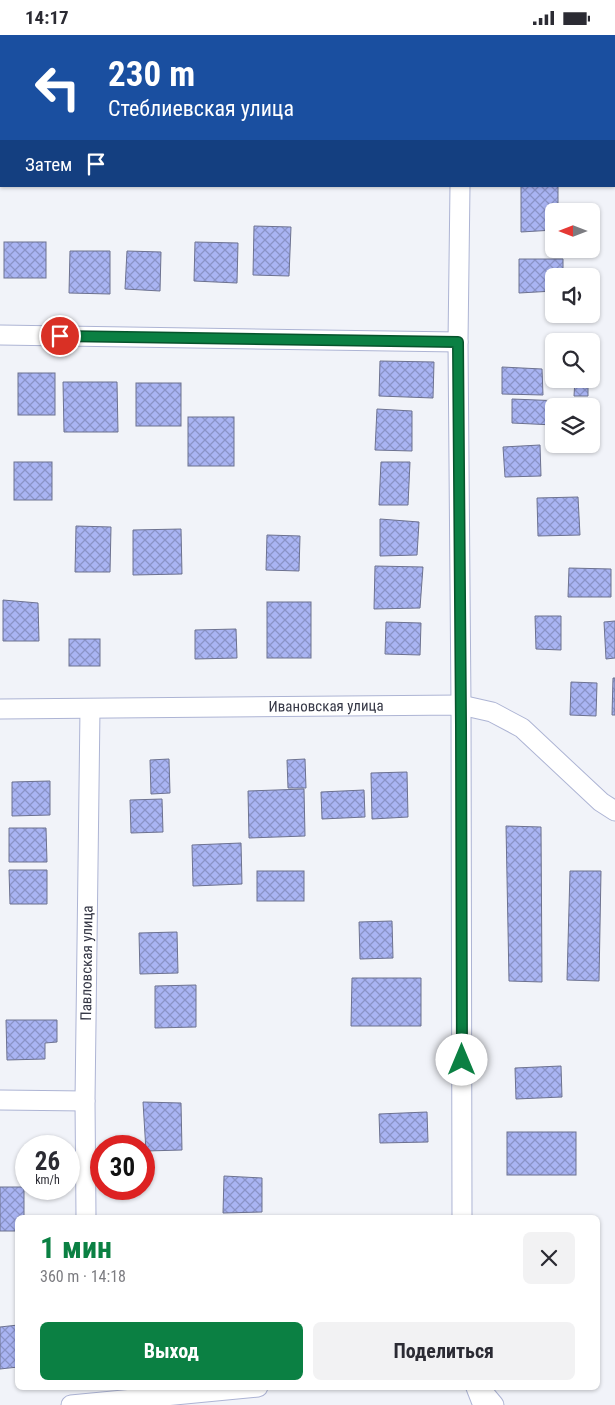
<!DOCTYPE html>
<html lang="ru">
<head>
<meta charset="utf-8">
<style>
  body { margin:0; font-family:"Roboto Condensed",sans-serif; background:#f2f2f3; color:#2b2b33; height:100vh; display:flex; flex-direction:column; font-size:19px; white-space:nowrap }
  * { box-sizing:border-box; margin:0 }
  p { font-size:16px; color:#7c7c81 }
  .icon { flex:none; width:28px; height:28px; fill:none; stroke:currentColor; stroke-width:2; stroke-linecap:round; stroke-linejoin:round }
  .map { position:relative; flex:1; overflow:hidden }
  .panel { position:absolute; left:15px; top:1180px; width:585px; height:175px; display:flex; flex-direction:column; background:#fff; border-radius:8px; box-shadow:0 1px 4px #0004 }
  .panel>* { flex:none }
  .guide { position:absolute; left:0px; top:0px; width:615px; height:152px; box-shadow:0 1px 4px #0004; background:#1a4fa0; color:#fff; overflow:hidden }
  .needle { width:32px; rotate:270deg }
  .controls { position:absolute; left:545px; top:168px; display:grid; gap:10px }
  .controls a { display:grid; place-items:center; width:55px; height:55px; border-radius:8px; background:#fff; box-shadow:0 1px 4px #0004; font-size:25px }
  .speed { position:absolute; left:15px; top:1100px; display:flex; gap:10px; font-size:25px; font-weight:700; text-align:center }
  .speed>* { display:grid; place-content:center; width:65px; height:65px; border-radius:50%; background:#fff; box-shadow:0 1px 4px #0004; line-height:1 }
  .speed small { font-size:12px; font-weight:400 }
  .speed .limit { border:8px solid #d22; background:#fff; color:#111 }
  .pin { position:absolute; display:grid; place-items:center; width:42px; height:42px; color:#fff; margin:-21px; border:2px solid #fff; border-radius:50%; box-shadow:0 1px 5px #0007 }
  .me { position:absolute; width:55px; margin:-28px; rotate:0deg; stroke-linejoin:round; filter:drop-shadow(0 0 4px #0008) }
  .turn { display:flex; align-items:center; gap:18px; height:105px; padding:0 25px; font-size:22px }
  .turn .icon { width:65px; height:65px; stroke-width:2.5 }
  .turn b { display:block; font-size:35px; line-height:42px }
  .then { display:flex; align-items:center; height:48px; padding:0 25px; background:#0003; gap:10px; font-size:19px }
  .round { display:grid; place-items:center; flex:none; width:52px; height:52px; border-radius:8px; background:#f2f2f3 }
  .summary { display:flex; align-items:center; justify-content:space-between; height:85px; padding:0 25px }
  h1 { font-size:30px; font-weight:700; line-height:38px; color:#0b8043 }
  .cta { display:flex; gap:10px; margin-top:auto; padding:10px 25px }
  .cta a { flex:1; height:58px; border-radius:8px; background:#0b8043; color:#fff; font-size:20px; font-weight:700; line-height:58px; text-align:center }
  .cta a+a { background:#f2f2f3; color:#2b2b33 }
  .status { display:flex; justify-content:space-between; align-items:center; height:35px; padding:0 25px; background:#fff; direction:ltr }
  .status svg { height:14px; fill:currentColor }
  .map>svg:first-child { display:block }
  .building { fill:url(#building-cross-hatch); stroke:#6d7290 }
  .lines { fill:none; stroke-linecap:round; stroke-linejoin:round }
  .lane-casing { stroke:#adb4d4; stroke-width:12 }
  .street-casing { stroke:#adb4d4; stroke-width:21 }
  .lane { stroke:#fff; stroke-width:10 }
  .street { stroke:#fff; stroke-width:19 }
  .route-casing { stroke:#07532c; stroke-width:12 }
  .route { stroke:#0b8043; stroke-width:9 }
  .labels { text-anchor:middle; stroke-width:4; stroke-linejoin:round; paint-order:stroke }
  .street-label { font-size:15px; fill:#353745; stroke:#f1f3f9 }
</style>
</head>
<body>
<div class="status"><b>14:17</b><svg viewBox="0 0 49 12"><path d="M0 12V9h3v3zM5 12V6h3v6zM10 12V3h3v9zM15 12V0h3v12zM26 1h20v11H26zM47 4h2v5h-2z"/></svg></div>
<div class="map">
<svg width="615" height="1370" viewBox="0 0 615 1370">
  <defs>
    <pattern id="building-cross-hatch" width="8" height="8" patternUnits="userSpaceOnUse" patternTransform="scale(1.25)"><rect width="8" height="8" fill="#a9b4f3"/><path d="M0 0l8 8M0 8l8-8" fill="none" stroke="#8a93c7"/></pattern>
  </defs>
  <rect width="100%" height="100%" fill="#f1f3f9"/>
  <g class="building">
    <polygon points="495,0 615,0 615,2 495,1"/>
    <polygon points="521,151 558,151 558,176 554,176 554,195 521,197"/>
    <polygon points="254,191 291,192 289,241 253,240"/>
    <rect x="4" y="207" width="42" height="36"/>
    <polygon points="195,207 238,208 237,248 194,246"/>
    <polygon points="70,216 110,216 110,259 69,258"/>
    <polygon points="127,216 161,217 160,256 125,254"/>
    <polygon points="519,224 563,224 563,241 554,241 554,256 519,258"/>
    <polygon points="380,326 434,327 433,363 379,361"/>
    <polygon points="502,332 542,334 543,360 502,359"/>
    <rect x="18" y="338" width="37" height="42"/>
    <polygon points="575,344 588,344 588,361 574,361"/>
    <polygon points="63,347 117,347 118,397 64,397"/>
    <rect x="136" y="348" width="45" height="43"/>
    <polygon points="512,364 562,366 562,371 554,371 554,390 512,388"/>
    <polygon points="377,374 412,376 412,416 375,415"/>
    <rect x="188" y="382" width="46" height="49"/>
    <polygon points="540,410 541,441 505,442 503,412"/>
    <rect x="14" y="427" width="38" height="38"/>
    <polygon points="381,427 410,427 408,470 379,470"/>
    <polygon points="578,462 580,500 538,501 537,463"/>
    <polygon points="380,484 419,487 417,520 380,521"/>
    <polygon points="76,491 111,492 110,537 75,537"/>
    <polygon points="181,494 182,539 133,540 133,495"/>
    <polygon points="267,500 300,501 299,536 266,535"/>
    <polygon points="375,531 423,532 420,573 374,574"/>
    <polygon points="569,533 611,534 611,562 568,562"/>
    <polygon points="3,565 38,568 39,606 3,606"/>
    <rect x="267" y="567" width="44" height="56"/>
    <polygon points="535,581 561,581 561,615 536,614"/>
    <polygon points="615,586 615,623 606,624 604,587"/>
    <polygon points="386,587 421,588 420,620 385,619"/>
    <polygon points="236,594 237,623 195,624 195,595"/>
    <rect x="69" y="604" width="31" height="27"/>
    <polygon points="613,643 615,643 615,680 612,680"/>
    <polygon points="571,647 597,648 596,681 570,680"/>
    <polygon points="169,724 170,758 151,759 150,725"/>
    <polygon points="305,724 306,753 288,753 287,725"/>
    <polygon points="407,737 408,782 372,784 371,738"/>
    <polygon points="50,746 50,780 12,781 12,747"/>
    <polygon points="304,754 305,801 249,803 248,756"/>
    <polygon points="364,755 365,782 322,784 321,757"/>
    <polygon points="162,764 163,797 131,798 130,765"/>
    <polygon points="506,791 541,792 542,947 509,946"/>
    <polygon points="9,793 46,793 47,827 9,827"/>
    <polygon points="241,808 242,849 193,851 192,810"/>
    <polygon points="9,835 47,835 47,869 10,869"/>
    <rect x="257" y="836" width="47" height="30"/>
    <polygon points="570,836 601,836 599,946 567,945"/>
    <polygon points="392,886 393,923 360,924 359,887"/>
    <polygon points="177,897 178,938 140,939 139,898"/>
    <polygon points="352,943 421,943 421,991 351,991"/>
    <polygon points="196,950 196,992 155,993 155,951"/>
    <polygon points="6,985 57,985 57,1007 45,1008 45,1024 7,1025"/>
    <polygon points="561,1031 562,1062 516,1064 515,1033"/>
    <polygon points="143,1067 181,1068 182,1115 146,1116"/>
    <polygon points="427,1077 428,1107 380,1108 379,1079"/>
    <rect x="507" y="1097" width="69" height="43"/>
    <polygon points="224,1141 262,1143 262,1177 223,1178"/>
    <polygon points="0,1152 24,1152 24,1182 18,1182 18,1196 0,1196"/>
    <polygon points="18,1290 18,1332 0,1334 0,1292"/>
  </g>
  <g class="lines">
    <g class="lane-casing">
      <polyline id="lane" points="471,1352 478,1370"/>
    </g>
    <g class="street-casing">
      <g id="street">
        <polyline points="462,1 462,0"/>
        <polyline points="460,151 458,307 461,670 462,1182"/>
        <polyline points="0,300 458,307"/>
        <path id="s1" d="M 0,674 L 461,670 L 492,677 L 522,693 L 601,767 L 615,776"/>
        <polyline points="0,1065 85,1066"/>
        <path id="s2" d="M 86,1182 L 85,1066 L 90,674"/>
        <polyline points="479,1352 494,1370"/>
        <polyline points="71,1370 258,1352"/>
      </g>
    </g>
    <use href="#lane" class="lane"/>
    <use href="#street" class="street"/>
  </g>
  <g class="lines">
    <g class="route-casing">
      <polyline id="route" points="60,301 458,307 461,689 462,1025"/>
    </g>
    <use href="#route" class="route"/>
  </g>
  <g class="labels">
    <g class="street-label">
      <text dy="5" stroke="none"><textPath href="#s1" startOffset="326">Ивановская улица</textPath></text>
      <text dy="5" stroke="none"><textPath href="#s2" startOffset="254">Павловская улица</textPath></text>
    </g>
  </g>
</svg>
<div class="controls">
<a><svg class="needle" viewBox="-14 -14 28 28"><path d="M0-13l5 13h-10z" fill="#e53935"/><path d="M0 13l5-13h-10z" fill="#7c7c81"/></svg></a>
<a><svg class="icon" aria-label="sound" viewBox="0 0 24 24"><path d="M4 9h4l5-4v14l-5-4H4zM17 9q2 3 0 6"/></svg></a>
<a><svg class="icon" aria-label="search" viewBox="0 0 24 24"><circle cx="10" cy="10" r="6"/><path d="M15 15l6 6"/></svg></a>
<a><svg class="icon" aria-label="layers" viewBox="0 0 24 24"><path d="M12 4l9 5-9 5-9-5zM3 14l9 5 9-5"/></svg></a>
</div>
<div class="speed"><div>26<small>km/h</small></div><div class="limit">30</div></div>
<div class="pin" style="left:60px;top:301px;background:#d93025"><svg class="icon" aria-label="arrive" viewBox="0 0 24 24"><path d="M6 21V4h12l-3 4 3 4H6"/></svg></div>
<svg class="me" style="left:462px;top:1025px" viewBox="-20 -20 40 40"><circle r="19" fill="#fff"/><path d="M0-13L10 11 0 6-10 11z" fill="#0b8043"/></svg>
<div class="guide">
<div class="turn"><svg class="icon" aria-label="left" viewBox="0 0 24 24"><path d="M17 20v-9H6M10 6l-5 5 5 5"/></svg><div><b>230 m</b>Стеблиевская улица</div></div>
<div class="then">Затем<svg class="icon" aria-label="arrive" viewBox="0 0 24 24"><path d="M6 21V4h12l-3 4 3 4H6"/></svg></div>
</div>
<section class="panel">
<div class="summary"><div><h1>1 мин</h1><p>360 m · 14:18</p></div><a class="round"><svg class="icon" aria-label="close" viewBox="0 0 24 24"><path d="M6 6l12 12M18 6L6 18"/></svg></a></div>
<div class="cta"><a>Выход</a><a>Поделиться</a></div>
</section>
</div>
</body>
</html>
